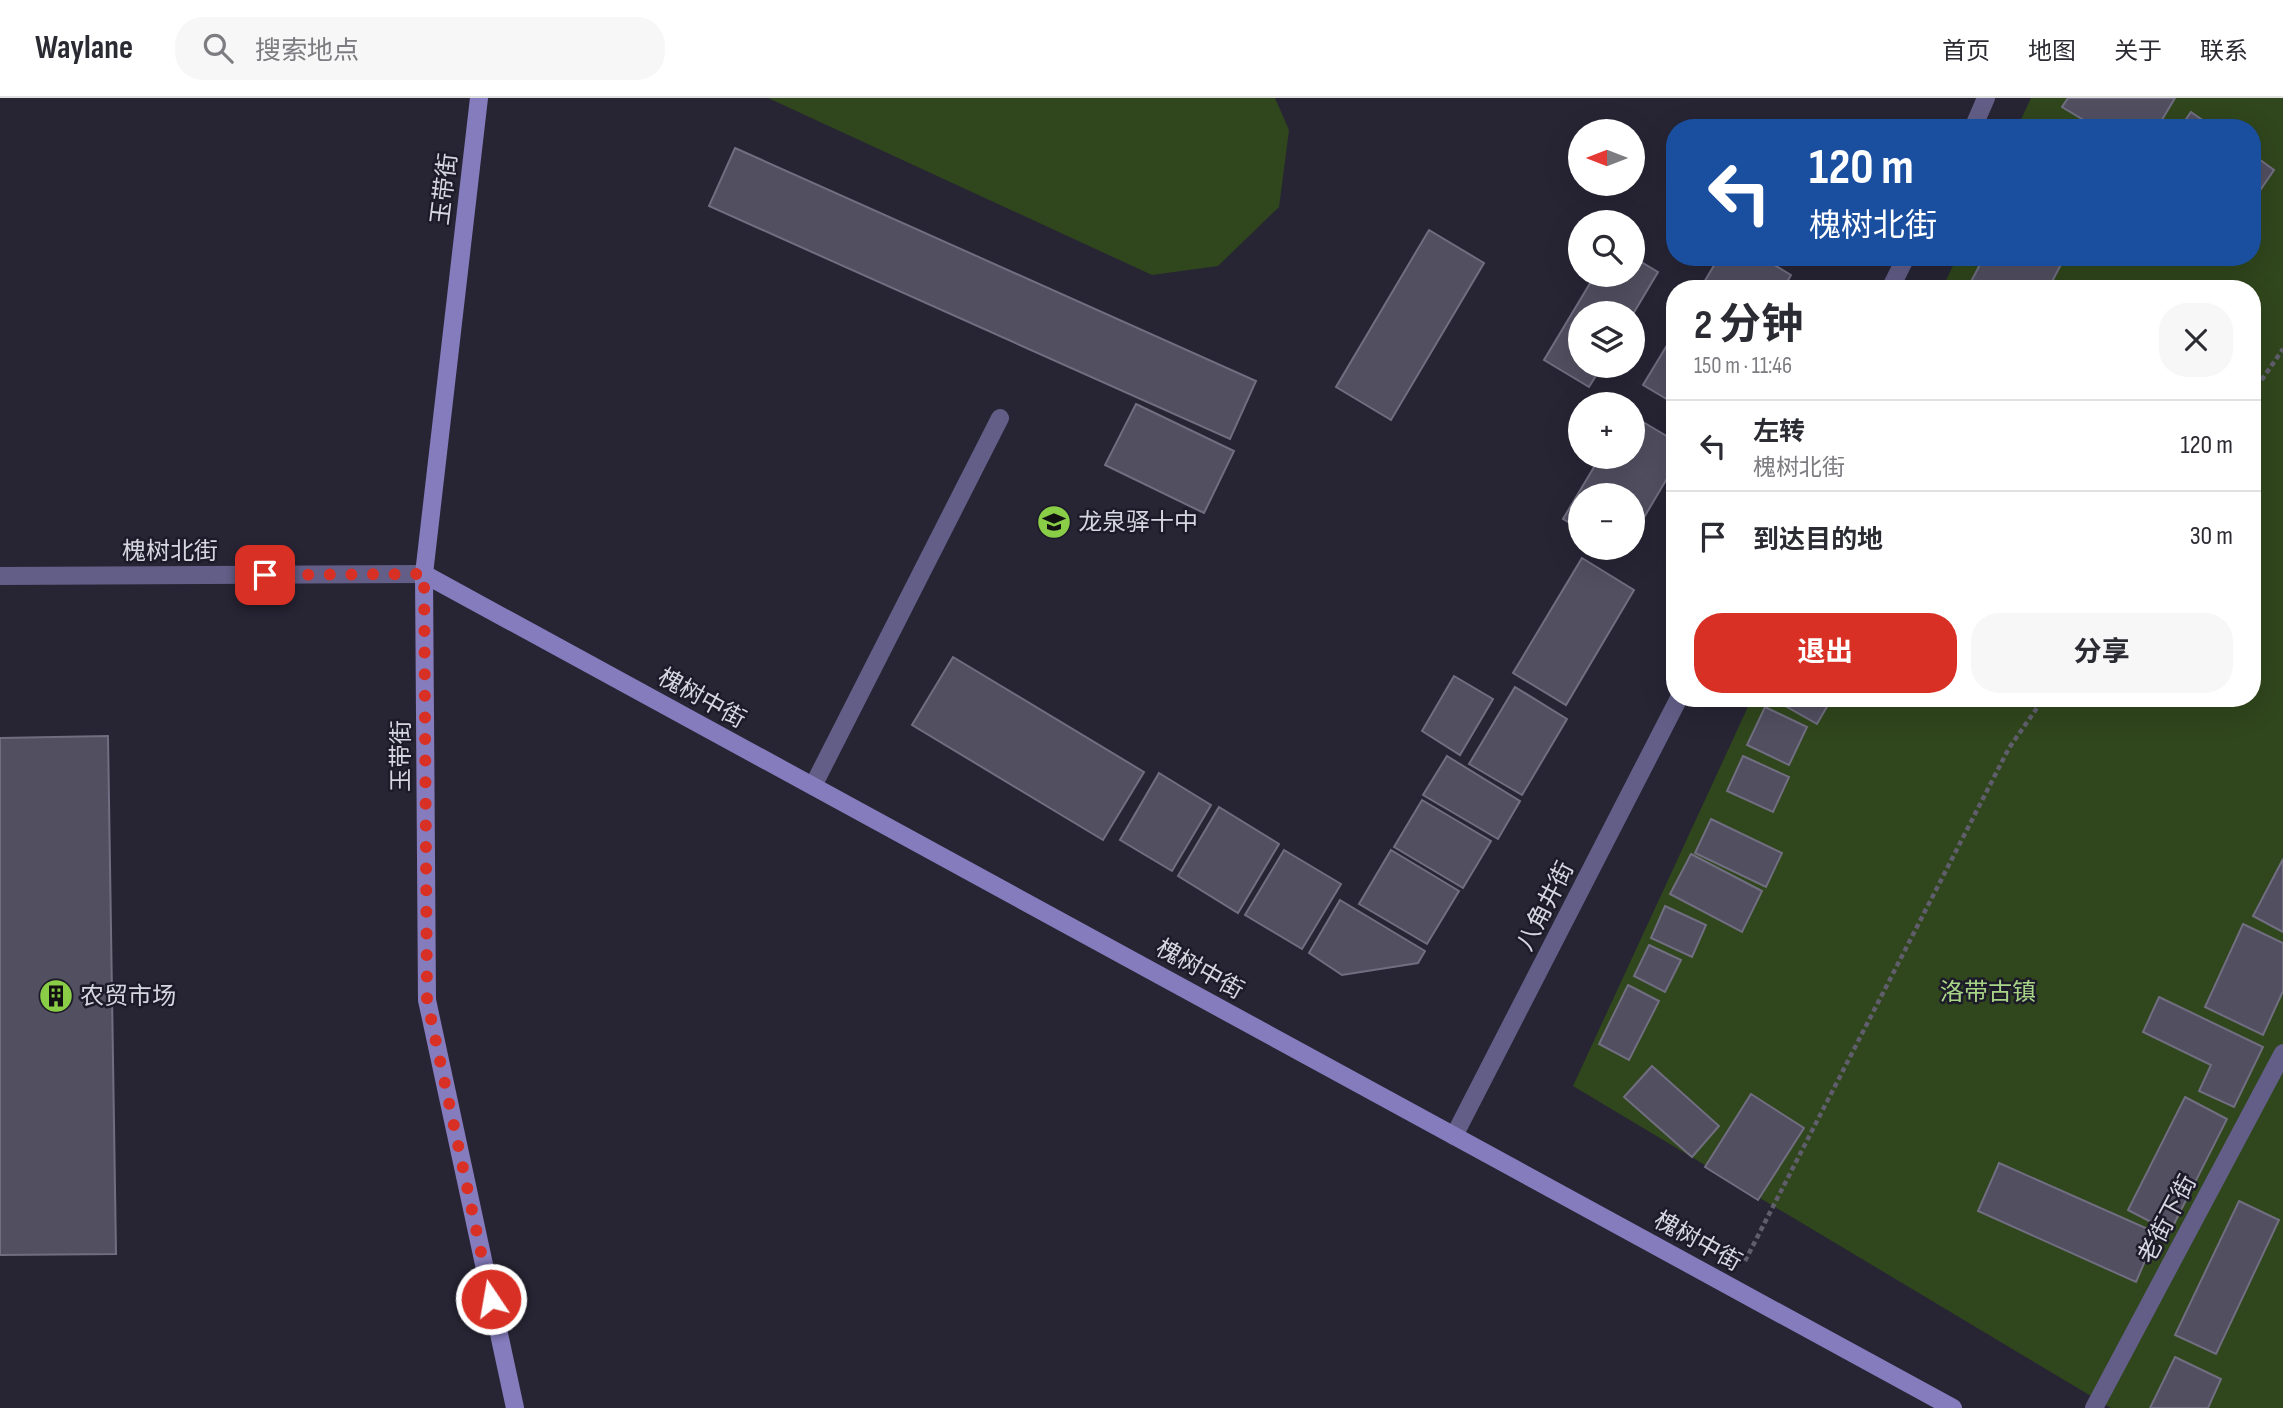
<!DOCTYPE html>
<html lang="zh">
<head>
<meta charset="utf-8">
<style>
  body { margin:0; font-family:"Sofia Sans Condensed","Noto Sans SC",sans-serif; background:#f7f7f7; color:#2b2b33; height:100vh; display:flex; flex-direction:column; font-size:26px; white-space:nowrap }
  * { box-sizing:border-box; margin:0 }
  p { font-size:23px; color:#7c7c81 }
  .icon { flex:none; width:38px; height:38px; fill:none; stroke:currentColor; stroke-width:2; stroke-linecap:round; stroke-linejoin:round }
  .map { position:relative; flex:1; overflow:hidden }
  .side { position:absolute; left:1666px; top:182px; width:595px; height:427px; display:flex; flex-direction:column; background:#fff; border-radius:28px; box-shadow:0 7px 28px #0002 }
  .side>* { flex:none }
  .banner { position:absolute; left:1666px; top:21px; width:595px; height:147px; border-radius:28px; box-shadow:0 7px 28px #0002; background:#1a4fa0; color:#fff; overflow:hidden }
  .needle { width:46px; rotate:270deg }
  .fabs { position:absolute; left:1568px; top:21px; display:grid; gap:14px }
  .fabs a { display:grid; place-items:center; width:77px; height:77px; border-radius:50%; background:#fff; box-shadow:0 7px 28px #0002; font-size:35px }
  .pin { position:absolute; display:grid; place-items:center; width:60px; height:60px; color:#fff; margin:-30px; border-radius:14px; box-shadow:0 4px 10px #0006 }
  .me { position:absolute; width:77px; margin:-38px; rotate:348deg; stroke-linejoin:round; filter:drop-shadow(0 0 5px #0008) }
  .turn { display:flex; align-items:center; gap:24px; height:147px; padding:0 28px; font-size:32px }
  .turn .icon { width:91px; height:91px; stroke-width:2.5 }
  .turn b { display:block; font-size:49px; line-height:60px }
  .round { display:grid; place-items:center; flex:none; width:74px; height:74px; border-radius:28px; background:#f7f7f7 }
  .head { display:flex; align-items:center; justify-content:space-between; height:119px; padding:0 28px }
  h1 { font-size:42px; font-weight:700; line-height:52px }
  .button { display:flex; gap:14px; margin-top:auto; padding:14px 28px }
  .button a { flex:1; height:80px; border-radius:28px; background:#d93025; color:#fff; font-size:28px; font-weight:700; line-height:80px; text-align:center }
  .button a+a { background:#f7f7f7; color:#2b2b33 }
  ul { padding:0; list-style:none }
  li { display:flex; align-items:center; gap:21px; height:91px; padding:0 28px; border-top:2px solid #e1e1e2 }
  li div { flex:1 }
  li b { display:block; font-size:26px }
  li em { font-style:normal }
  header { display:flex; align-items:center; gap:42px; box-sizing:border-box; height:98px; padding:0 35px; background:#fff; border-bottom:2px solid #e1e1e2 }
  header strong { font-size:33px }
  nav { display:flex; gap:38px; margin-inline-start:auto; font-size:24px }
  .search { width:490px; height:63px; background:#f7f7f7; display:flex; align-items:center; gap:18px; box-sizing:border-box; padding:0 24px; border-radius:28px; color:#7c7c81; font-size:26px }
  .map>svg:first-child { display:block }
  .green { fill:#30461c }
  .building { fill:#514f60; stroke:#706e80; stroke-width:2 }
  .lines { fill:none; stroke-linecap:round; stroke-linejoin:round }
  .path { stroke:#605e6c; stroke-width:4.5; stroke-dasharray:5 3.5; stroke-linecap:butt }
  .lane { stroke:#635e87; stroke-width:18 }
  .street { stroke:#635e87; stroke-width:18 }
  .secondary { stroke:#857cbd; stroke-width:18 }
  .route { stroke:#d93025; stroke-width:12; stroke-dasharray:0 21.6 }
  .labels { text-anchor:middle; stroke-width:5; stroke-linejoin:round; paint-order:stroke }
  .street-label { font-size:24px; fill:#d6d6e0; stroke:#1d1b2a }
  .poi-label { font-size:24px; fill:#d6d6e0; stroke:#1d1b2a; text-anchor:start }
  .park-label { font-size:24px; fill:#a8d486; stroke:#1d1b2a }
</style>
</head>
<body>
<header>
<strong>Waylane</strong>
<div class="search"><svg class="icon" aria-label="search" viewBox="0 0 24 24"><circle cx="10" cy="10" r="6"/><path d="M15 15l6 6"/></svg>搜索地点</div>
<nav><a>首页</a><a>地图</a><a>关于</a><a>联系</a></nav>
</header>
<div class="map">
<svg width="2283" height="1310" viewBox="0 0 2283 1310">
  <rect width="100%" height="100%" fill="#272534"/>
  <g class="green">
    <polygon points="768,0 1275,0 1289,32 1279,109 1218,168 1152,177"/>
    <polygon points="2031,0 2283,0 2283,1310 2111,1310 1573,988 1752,600 2252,600 2252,191 1942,191 1957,159 2252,159 2252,30 2017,30"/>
  </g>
  <g class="building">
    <polygon points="2068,0 2175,0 2157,30 2097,30 2062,9"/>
    <polygon points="2191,14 2214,30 2180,30"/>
    <polygon points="735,50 1256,283 1230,341 709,108"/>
    <polygon points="2252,56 2274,72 2252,104"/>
    <polygon points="1429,132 1484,165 1391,322 1336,289"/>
    <polygon points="1633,159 1658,174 1633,216 1580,215 1580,268 1602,268 1589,289 1544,262 1595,177 1633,177"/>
    <polygon points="1719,159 1761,159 1791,177 1783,191 1700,191"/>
    <polygon points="1984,159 2065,159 2048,191 1967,191"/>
    <polygon points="1675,234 1675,306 1643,287"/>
    <polygon points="1136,306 1234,353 1204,415 1105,367"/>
    <polygon points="1633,318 1675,343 1675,367 1633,438 1633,397 1580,397 1580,431 1563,421 1600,359 1633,359"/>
    <polygon points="1582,460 1634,492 1566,607 1513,575"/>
    <polygon points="953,559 1144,674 1103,742 912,627"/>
    <polygon points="1454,578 1493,601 1460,657 1422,633"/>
    <polygon points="1515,589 1567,621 1522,697 1469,666"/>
    <polygon points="1771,600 1832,600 1817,626"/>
    <polygon points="1765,609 1807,629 1789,667 1747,647"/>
    <polygon points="108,638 116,1156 0,1157 0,640"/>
    <polygon points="1447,658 1520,703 1498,741 1423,697"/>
    <polygon points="1743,658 1789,679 1773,714 1727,693"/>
    <polygon points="1159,675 1211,707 1172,773 1120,742"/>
    <polygon points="1422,702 1491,743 1463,790 1394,749"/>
    <polygon points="1219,709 1279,746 1238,815 1178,778"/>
    <polygon points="1711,721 1782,755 1766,789 1695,755"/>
    <polygon points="1284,752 1341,786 1302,851 1245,817"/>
    <polygon points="1391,752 1459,793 1427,846 1359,806"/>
    <polygon points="1691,756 1762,793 1742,834 1670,796"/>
    <polygon points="2283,761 2283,834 2253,818"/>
    <polygon points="1340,802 1425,853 1418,865 1342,877 1309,855"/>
    <polygon points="1665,808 1706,827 1692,859 1651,840"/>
    <polygon points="2243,826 2283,845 2283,893 2263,937 2205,909"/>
    <polygon points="1649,847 1681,862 1665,894 1634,878"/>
    <polygon points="1628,887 1659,903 1629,962 1599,946"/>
    <polygon points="2159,899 2263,949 2234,1009 2199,993 2211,967 2143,934"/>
    <polygon points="1652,968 1719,1028 1692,1059 1624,999"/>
    <polygon points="1751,996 1804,1030 1758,1102 1705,1069"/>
    <polygon points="2185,999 2227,1021 2170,1134 2128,1112"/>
    <polygon points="1999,1065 2157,1135 2136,1184 1978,1113"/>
    <polygon points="2239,1103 2279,1122 2216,1256 2175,1237"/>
    <polygon points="2175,1259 2221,1281 2208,1310 2150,1310"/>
  </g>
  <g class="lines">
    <g class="path">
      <polyline points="2252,296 2283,251"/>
      <polyline points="1745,1163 2009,650 2044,600"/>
    </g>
    <polyline class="lane" points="813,688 1000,320"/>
    <g class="street">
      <polyline points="1973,30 1986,0"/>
      <polyline points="1890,191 1906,159"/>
      <polyline points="0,478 424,476"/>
      <polyline points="1454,1038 1679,600"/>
      <polyline points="2094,1310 2283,955"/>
    </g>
    <g class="secondary">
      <polyline points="479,0 424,476 427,902 515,1310"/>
      <polyline points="424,476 1953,1310"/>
    </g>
  </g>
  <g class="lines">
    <polyline class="route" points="265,477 424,476 427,902 491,1201"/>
  </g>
  <defs>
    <g id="school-disc" transform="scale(1.75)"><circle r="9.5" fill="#8ace47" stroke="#1d1b2a"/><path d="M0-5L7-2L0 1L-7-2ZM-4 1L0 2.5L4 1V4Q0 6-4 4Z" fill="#111"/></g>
    <g id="building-disc" transform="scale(1.75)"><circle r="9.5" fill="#8ace47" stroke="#1d1b2a"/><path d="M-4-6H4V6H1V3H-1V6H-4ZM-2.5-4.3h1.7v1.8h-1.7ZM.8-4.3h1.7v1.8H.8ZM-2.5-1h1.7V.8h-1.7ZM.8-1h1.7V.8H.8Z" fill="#111"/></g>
  </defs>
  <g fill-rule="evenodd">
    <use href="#school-disc" x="1054" y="424"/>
    <use href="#building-disc" x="56" y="898"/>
  </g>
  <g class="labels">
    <g class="street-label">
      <text transform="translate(444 91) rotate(-83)" y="8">玉带街</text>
      <text x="170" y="461">槐树北街</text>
      <text transform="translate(702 600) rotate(29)" y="8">槐树中街</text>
      <text transform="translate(401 658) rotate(-90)" y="8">玉带街</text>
      <text transform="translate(1545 808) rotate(-63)" y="8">八角井街</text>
      <text transform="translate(1200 871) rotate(29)" y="8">槐树中街</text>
      <text transform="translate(2167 1121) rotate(-62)" y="8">老街下街</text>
      <text transform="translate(1698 1143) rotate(29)" y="8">槐树中街</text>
    </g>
    <g class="poi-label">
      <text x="1078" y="432">龙泉驿十中</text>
      <text x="80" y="906">农贸市场</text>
    </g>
    <g class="park-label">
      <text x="1988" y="902">洛带古镇</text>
    </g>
  </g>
</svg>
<div class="fabs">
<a><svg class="needle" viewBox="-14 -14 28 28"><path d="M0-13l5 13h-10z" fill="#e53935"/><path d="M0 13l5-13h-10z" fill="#7c7c81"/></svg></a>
<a><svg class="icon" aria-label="search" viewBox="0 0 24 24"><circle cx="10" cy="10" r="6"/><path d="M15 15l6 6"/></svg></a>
<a><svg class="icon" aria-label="layers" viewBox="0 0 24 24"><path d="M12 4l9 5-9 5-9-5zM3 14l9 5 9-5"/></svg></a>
<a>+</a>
<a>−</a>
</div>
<div class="pin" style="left:265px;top:477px;background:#d93025"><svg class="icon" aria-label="arrive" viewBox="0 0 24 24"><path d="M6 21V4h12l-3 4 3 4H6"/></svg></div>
<svg class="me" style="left:491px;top:1201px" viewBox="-20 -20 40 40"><circle r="17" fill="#d93025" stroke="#fff" stroke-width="3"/><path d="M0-11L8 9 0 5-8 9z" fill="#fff"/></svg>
<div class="banner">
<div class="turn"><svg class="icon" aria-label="left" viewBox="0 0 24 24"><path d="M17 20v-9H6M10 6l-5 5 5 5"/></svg><div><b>120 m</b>槐树北街</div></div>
</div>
<section class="side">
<div class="head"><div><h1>2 分钟</h1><p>150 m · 11:46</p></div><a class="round"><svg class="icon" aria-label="close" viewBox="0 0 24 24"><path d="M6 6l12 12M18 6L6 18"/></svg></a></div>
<ul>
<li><svg class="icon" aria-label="left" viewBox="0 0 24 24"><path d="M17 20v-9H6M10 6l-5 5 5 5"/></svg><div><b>左转</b><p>槐树北街</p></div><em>120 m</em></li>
<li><svg class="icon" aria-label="arrive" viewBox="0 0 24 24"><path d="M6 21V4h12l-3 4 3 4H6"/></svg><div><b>到达目的地</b></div><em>30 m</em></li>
</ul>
<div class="button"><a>退出</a><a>分享</a></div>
</section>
</div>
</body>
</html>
